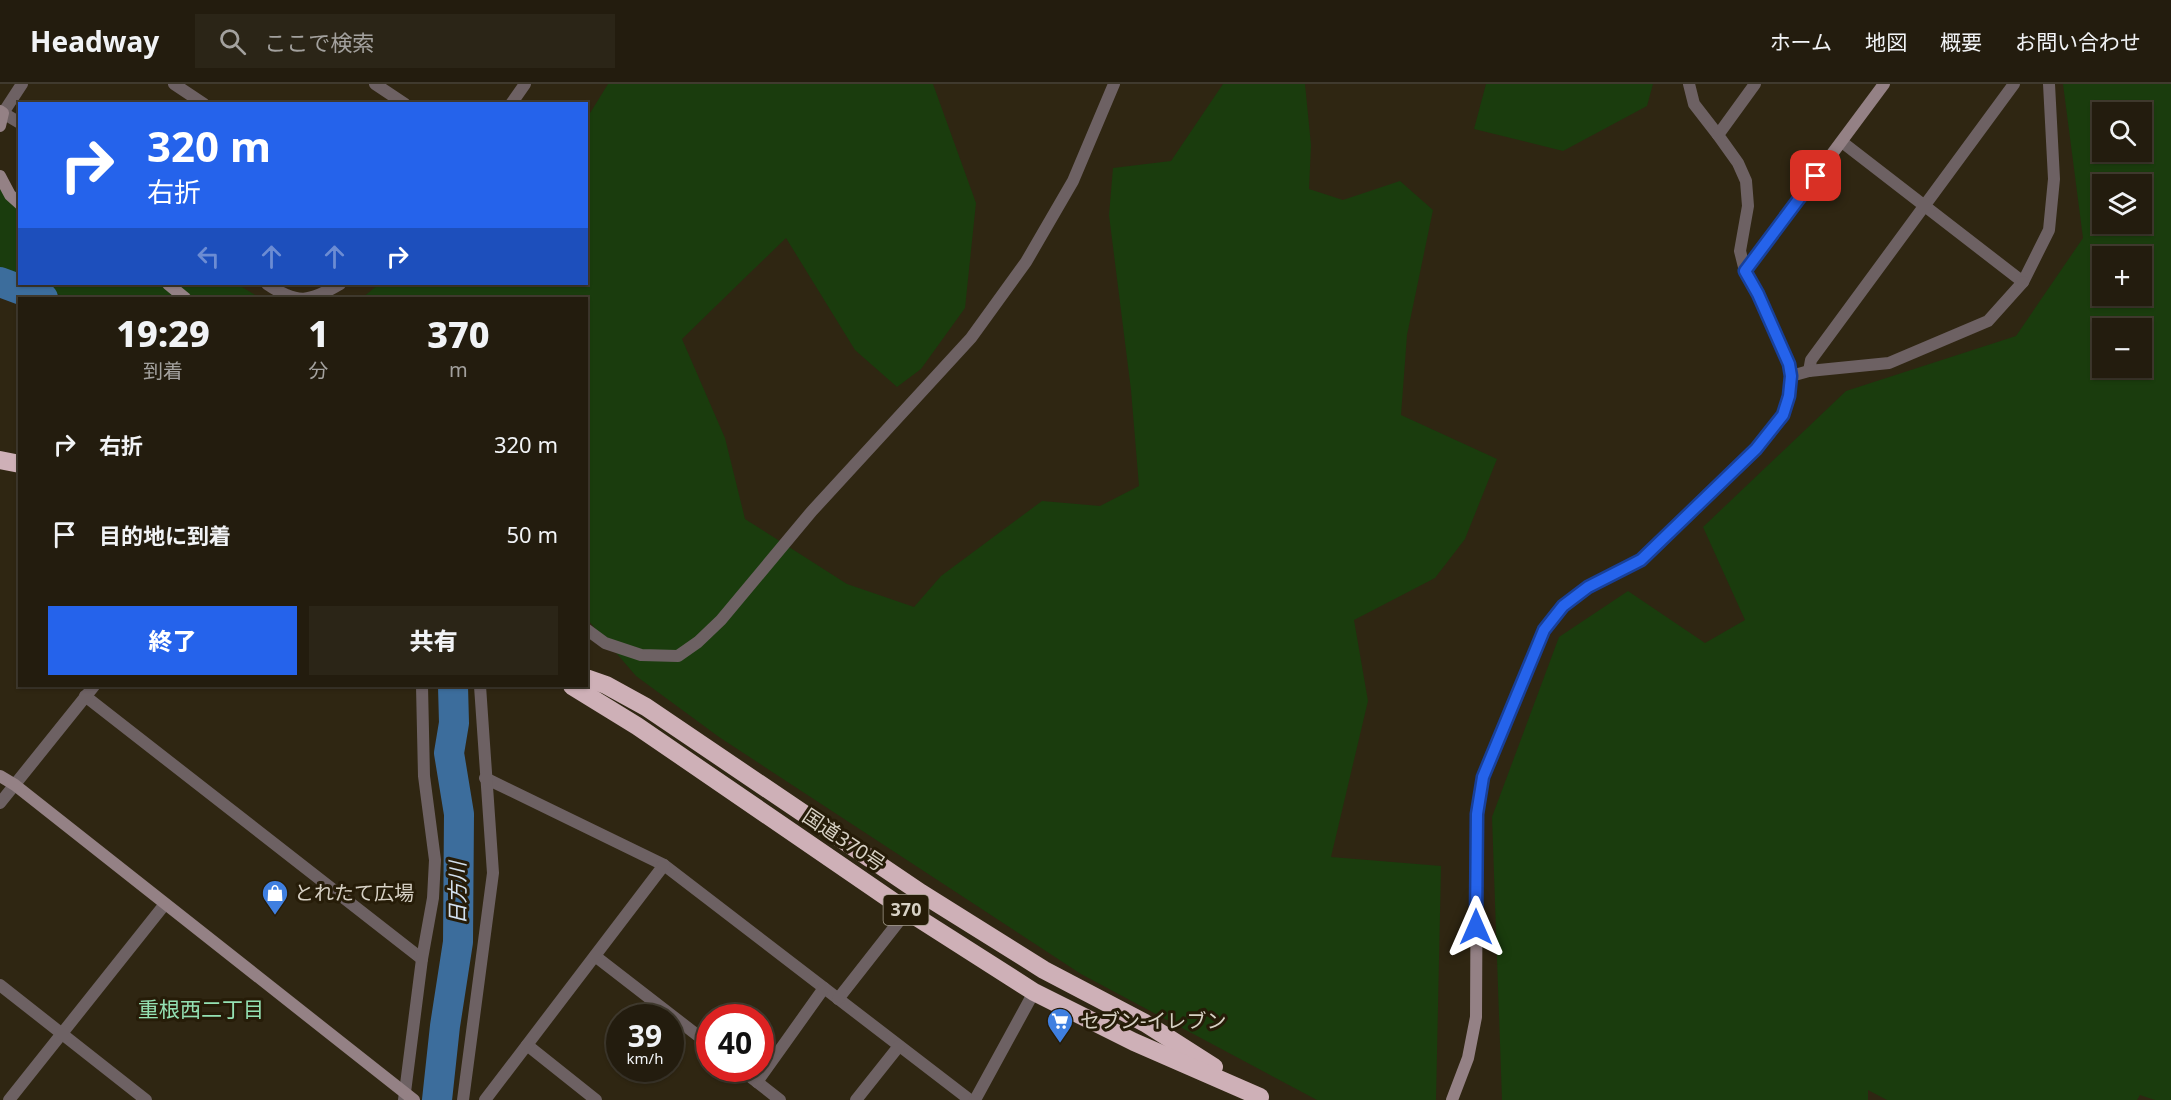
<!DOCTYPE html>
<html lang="ja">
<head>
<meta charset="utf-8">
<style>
  body { margin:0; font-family:"Noto Sans","Noto Sans JP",sans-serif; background:#2b2517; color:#f1f3f6; height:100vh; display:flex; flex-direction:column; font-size:22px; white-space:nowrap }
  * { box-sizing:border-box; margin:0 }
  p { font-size:20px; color:#a3a19e }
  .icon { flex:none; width:33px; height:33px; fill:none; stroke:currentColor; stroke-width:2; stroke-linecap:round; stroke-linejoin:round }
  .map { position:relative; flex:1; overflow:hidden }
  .details { position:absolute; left:18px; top:213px; width:570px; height:390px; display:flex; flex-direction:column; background:#231c0e; border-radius:0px; box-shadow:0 2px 4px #0004,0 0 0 2px #403a2e }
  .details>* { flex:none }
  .banner { position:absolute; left:18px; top:18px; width:570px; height:183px; border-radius:0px; box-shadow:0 2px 4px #0004,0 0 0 2px #403a2e; background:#2563eb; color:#fff; overflow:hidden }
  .tools { position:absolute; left:2092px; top:18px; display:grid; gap:12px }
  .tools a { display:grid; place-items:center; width:60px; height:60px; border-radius:0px; background:#231c0e; box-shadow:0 2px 4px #0004,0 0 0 2px #403a2e; font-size:30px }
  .speed { position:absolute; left:606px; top:920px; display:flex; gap:12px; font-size:30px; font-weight:700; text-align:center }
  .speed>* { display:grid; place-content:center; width:78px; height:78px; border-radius:50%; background:#231c0e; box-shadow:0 2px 4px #0004,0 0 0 2px #403a2e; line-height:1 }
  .speed small { font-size:15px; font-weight:400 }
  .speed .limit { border:9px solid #d22; background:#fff; color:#111 }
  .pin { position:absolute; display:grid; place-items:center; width:51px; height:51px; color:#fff; margin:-26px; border-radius:12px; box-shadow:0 3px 9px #0006 }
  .me { position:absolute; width:66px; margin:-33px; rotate:0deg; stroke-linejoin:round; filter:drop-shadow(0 0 4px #0008) }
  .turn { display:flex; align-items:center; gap:21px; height:126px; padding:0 30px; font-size:27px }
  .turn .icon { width:78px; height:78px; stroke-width:2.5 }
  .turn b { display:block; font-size:42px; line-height:51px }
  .lanes { display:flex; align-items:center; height:57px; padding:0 30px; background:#0003; justify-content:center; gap:30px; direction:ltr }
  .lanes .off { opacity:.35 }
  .eta { display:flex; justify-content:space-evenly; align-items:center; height:102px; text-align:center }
  .eta b { font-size:36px; font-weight:800; line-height:42px }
  .button { display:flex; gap:12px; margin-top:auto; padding:12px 30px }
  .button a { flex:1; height:69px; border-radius:0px; background:#2563eb; color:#fff; font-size:24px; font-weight:800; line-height:69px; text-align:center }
  .button a+a { background:#2b2517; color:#f1f3f6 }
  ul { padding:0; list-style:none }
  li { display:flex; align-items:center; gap:18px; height:90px; padding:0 30px }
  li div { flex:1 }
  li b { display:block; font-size:22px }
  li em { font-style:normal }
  header { display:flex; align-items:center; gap:36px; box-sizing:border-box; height:84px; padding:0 30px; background:#231c0e; border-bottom:2px solid #403a2e }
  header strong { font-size:28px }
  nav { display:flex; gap:33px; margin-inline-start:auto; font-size:21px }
  .search { width:420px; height:54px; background:#2b2517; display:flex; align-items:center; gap:15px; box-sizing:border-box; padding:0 21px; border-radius:0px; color:#a3a19e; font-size:22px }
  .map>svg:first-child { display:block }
  .green { fill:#1a3c0d; fill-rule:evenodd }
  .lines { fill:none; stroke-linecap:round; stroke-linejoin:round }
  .river { stroke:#3c6d9c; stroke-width:30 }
  .street { stroke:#6d6163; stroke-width:12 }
  .secondary { stroke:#948185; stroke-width:12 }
  .highway { stroke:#ceb0b7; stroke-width:18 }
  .route-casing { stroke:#184099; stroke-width:15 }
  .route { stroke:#2563eb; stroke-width:10 }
  .labels { text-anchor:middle; stroke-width:6; stroke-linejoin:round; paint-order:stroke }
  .shield { fill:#261c08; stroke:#a29b8c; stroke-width:1.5 }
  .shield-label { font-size:18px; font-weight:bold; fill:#d7d1c5 }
  .street-label { font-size:20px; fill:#d7d1c5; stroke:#261c08 }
  .poi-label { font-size:20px; fill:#d7d1c5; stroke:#261c08; text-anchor:start }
  .water-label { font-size:21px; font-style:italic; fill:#d3e1ef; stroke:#261c08 }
  .neighbourhood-label { font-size:21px; fill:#94e1b3; stroke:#261c08 }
</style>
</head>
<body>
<header>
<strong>Headway</strong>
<div class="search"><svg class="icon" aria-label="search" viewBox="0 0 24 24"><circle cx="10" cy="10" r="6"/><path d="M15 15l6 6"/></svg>ここで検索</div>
<nav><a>ホーム</a><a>地図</a><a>概要</a><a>お問い合わせ</a></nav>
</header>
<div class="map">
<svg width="2171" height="1016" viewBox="0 0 2171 1016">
  <rect width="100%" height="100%" fill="#2f2612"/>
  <g class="green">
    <polygon points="608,0 933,0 976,119 965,224 921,285 897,303 855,266 786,154 682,255 725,354 745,435 847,500 914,523 941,492 1042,417 1100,422 1139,402 1131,306 1109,131 1113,84 1171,77 1223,0 1305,0 1311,61 1309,105 1343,116 1400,97 1433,126 1407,251 1401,331 1497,375 1465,455 1435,494 1354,536 1368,617 1331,773 1441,782 1436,1016 1317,1016 1081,890 719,653 636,592 587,535 586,214 362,214 379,200 586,200 587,34"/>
    <polygon points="1486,0 1653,0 1647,22 1563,67 1474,45"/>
    <path d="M 2063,0 L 2171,0 L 2171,1016 L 2155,1016 L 2140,1011 L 2137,1016 L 1887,1016 L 1868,1006 L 1868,1016 L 1502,1016 L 1492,733 L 1559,553 L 1628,507 L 1705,559 L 1745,536 L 1703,443 L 1846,307 L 2016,252 L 2083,154 ZM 2142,28 L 2142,68 L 2103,68 L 2103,28 ZM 2142,100 L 2142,140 L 2103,140 L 2103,100 ZM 2142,172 L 2142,212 L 2103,212 L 2103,172 ZM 2142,244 L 2142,284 L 2103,284 L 2103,244 Z"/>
    <polygon points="0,103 19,109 19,195 0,187"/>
    <polygon points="31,200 237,200 260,214 68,214"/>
  </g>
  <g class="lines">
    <g class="river">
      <polyline points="0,198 43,214"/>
      <polyline points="437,1016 445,942 458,858 459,730 449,669 454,639 453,602"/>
    </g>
    <g class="street">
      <polyline points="174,0 204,20"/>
      <polyline points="375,0 405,20"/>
      <polyline points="1689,0 1694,20 1718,51"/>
      <polyline points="511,20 525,0"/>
      <polyline points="20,39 3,29 22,0"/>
      <polyline points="1842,58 2023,198 2049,146 2054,95 2049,0"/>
      <polyline points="1745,187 1740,167 1748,122 1746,97 1738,79 1718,51 1755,0"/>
      <path d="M 267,200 C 298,221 309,218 340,200"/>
      <polyline points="1809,287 1811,276 2014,0"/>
      <polyline points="1791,292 1809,287 1889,279 1988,237 2023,198"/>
      <polyline points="586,545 605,559 641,571 678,572 698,558 721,536 812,427 971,254 1026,178 1073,97 1114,0"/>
      <polyline points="85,612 422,875"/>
      <polyline points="485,694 664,781 970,1016"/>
      <polyline points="0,719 94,602"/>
      <polyline points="595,872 710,961"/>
      <polyline points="0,901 146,1016"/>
      <polyline points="838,915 907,827"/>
      <polyline points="527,961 596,1016"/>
      <polyline points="739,984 780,1016"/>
      <polyline points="757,998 824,904"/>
      <polyline points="9,1016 165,820"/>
      <polyline points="404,1016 422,875 433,814 435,776 424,692 422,602"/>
      <polyline points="463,1016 493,789 480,602"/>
      <polyline points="485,1016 664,781"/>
      <polyline points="856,1016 899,962"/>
      <polyline points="975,1016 1034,908"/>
    </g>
    <g class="secondary">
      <polyline points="0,27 3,29 0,42"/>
      <polyline points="0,92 10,111 20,120"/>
      <polyline points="168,200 185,214"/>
      <polyline points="0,692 15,701 414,1016"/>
      <polyline points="1452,1016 1468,974 1476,933 1477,730 1483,693 1544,546 1563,522 1589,503 1641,476 1756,365 1783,331 1789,312 1791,292 1789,280 1758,210 1745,187 1884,0"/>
    </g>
    <g class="highway">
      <polyline points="0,376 20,380"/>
      <polyline points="586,594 606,601 646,623 921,809 1044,886 1145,939 1214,983"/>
      <polyline points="572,602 637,642 907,827 1034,908 1134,958 1260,1013"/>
    </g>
  </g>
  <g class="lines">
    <g class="route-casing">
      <polyline id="route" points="1476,843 1477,730 1483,693 1544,546 1563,522 1588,503 1641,476 1756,365 1783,331 1789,312 1791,292 1789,280 1758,210 1745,187 1816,92"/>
    </g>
    <use href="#route" class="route"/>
  </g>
  <defs>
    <g id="shop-pin" transform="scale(1.35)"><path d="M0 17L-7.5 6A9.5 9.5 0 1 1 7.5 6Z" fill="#3f7fe0" stroke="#261c08"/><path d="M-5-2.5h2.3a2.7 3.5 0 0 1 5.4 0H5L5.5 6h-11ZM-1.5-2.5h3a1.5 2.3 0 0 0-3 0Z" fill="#fff"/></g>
    <g id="supermarket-pin" transform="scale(1.35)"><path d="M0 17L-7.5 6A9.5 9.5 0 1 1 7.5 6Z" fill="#3f7fe0" stroke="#261c08"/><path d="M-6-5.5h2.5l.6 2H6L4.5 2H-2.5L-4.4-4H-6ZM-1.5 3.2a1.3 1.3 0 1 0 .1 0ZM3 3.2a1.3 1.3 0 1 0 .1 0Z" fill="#fff"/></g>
  </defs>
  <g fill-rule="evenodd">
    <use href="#shop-pin" x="275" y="809"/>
    <use href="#supermarket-pin" x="1060" y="937"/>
  </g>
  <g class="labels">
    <rect class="shield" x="883.5" y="811" width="45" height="30" rx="4.5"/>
    <g class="shield-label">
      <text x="906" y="832">370</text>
    </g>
    <g class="street-label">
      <text transform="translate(844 756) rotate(34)" y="7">国道370号</text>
    </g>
    <g class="poi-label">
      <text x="294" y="816">とれたて広場</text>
      <text x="1080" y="944">セブン-イレブン</text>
    </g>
    <g class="water-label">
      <text transform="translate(458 809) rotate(-90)" y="7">日方川</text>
    </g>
    <g class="neighbourhood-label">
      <text x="201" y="933">重根西二丁目</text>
    </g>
  </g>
</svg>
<div class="tools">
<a><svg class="icon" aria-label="search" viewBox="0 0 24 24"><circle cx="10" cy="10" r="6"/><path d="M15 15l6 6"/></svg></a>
<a><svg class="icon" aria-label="layers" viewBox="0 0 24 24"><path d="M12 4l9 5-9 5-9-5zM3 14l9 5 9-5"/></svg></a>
<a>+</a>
<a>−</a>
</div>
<div class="speed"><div>39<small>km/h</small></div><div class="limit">40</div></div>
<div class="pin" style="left:1816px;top:92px;background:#d93025"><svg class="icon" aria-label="arrive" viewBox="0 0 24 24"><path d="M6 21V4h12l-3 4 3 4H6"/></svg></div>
<svg class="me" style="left:1476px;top:843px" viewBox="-20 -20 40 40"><path d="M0-17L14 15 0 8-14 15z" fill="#2563eb" stroke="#fff" stroke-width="4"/></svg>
<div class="banner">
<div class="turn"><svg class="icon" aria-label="right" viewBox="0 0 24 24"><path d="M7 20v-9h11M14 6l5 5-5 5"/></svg><div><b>320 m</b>右折</div></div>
<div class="lanes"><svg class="icon off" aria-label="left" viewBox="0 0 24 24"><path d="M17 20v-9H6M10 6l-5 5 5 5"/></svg><svg class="icon off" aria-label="ahead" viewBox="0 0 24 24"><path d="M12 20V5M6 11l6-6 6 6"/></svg><svg class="icon off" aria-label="ahead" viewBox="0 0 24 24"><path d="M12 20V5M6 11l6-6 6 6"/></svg><svg class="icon" aria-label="right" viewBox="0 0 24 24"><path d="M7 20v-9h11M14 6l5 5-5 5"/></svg></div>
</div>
<section class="details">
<div class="eta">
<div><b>19:29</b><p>到着</p></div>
<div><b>1</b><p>分</p></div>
<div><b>370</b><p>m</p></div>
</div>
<ul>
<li><svg class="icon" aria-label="right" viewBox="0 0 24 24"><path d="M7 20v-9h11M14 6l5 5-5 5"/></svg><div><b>右折</b></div><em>320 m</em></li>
<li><svg class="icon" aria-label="arrive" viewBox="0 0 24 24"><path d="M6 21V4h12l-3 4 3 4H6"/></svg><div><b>目的地に到着</b></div><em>50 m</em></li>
</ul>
<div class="button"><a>終了</a><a>共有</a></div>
</section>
</div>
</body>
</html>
